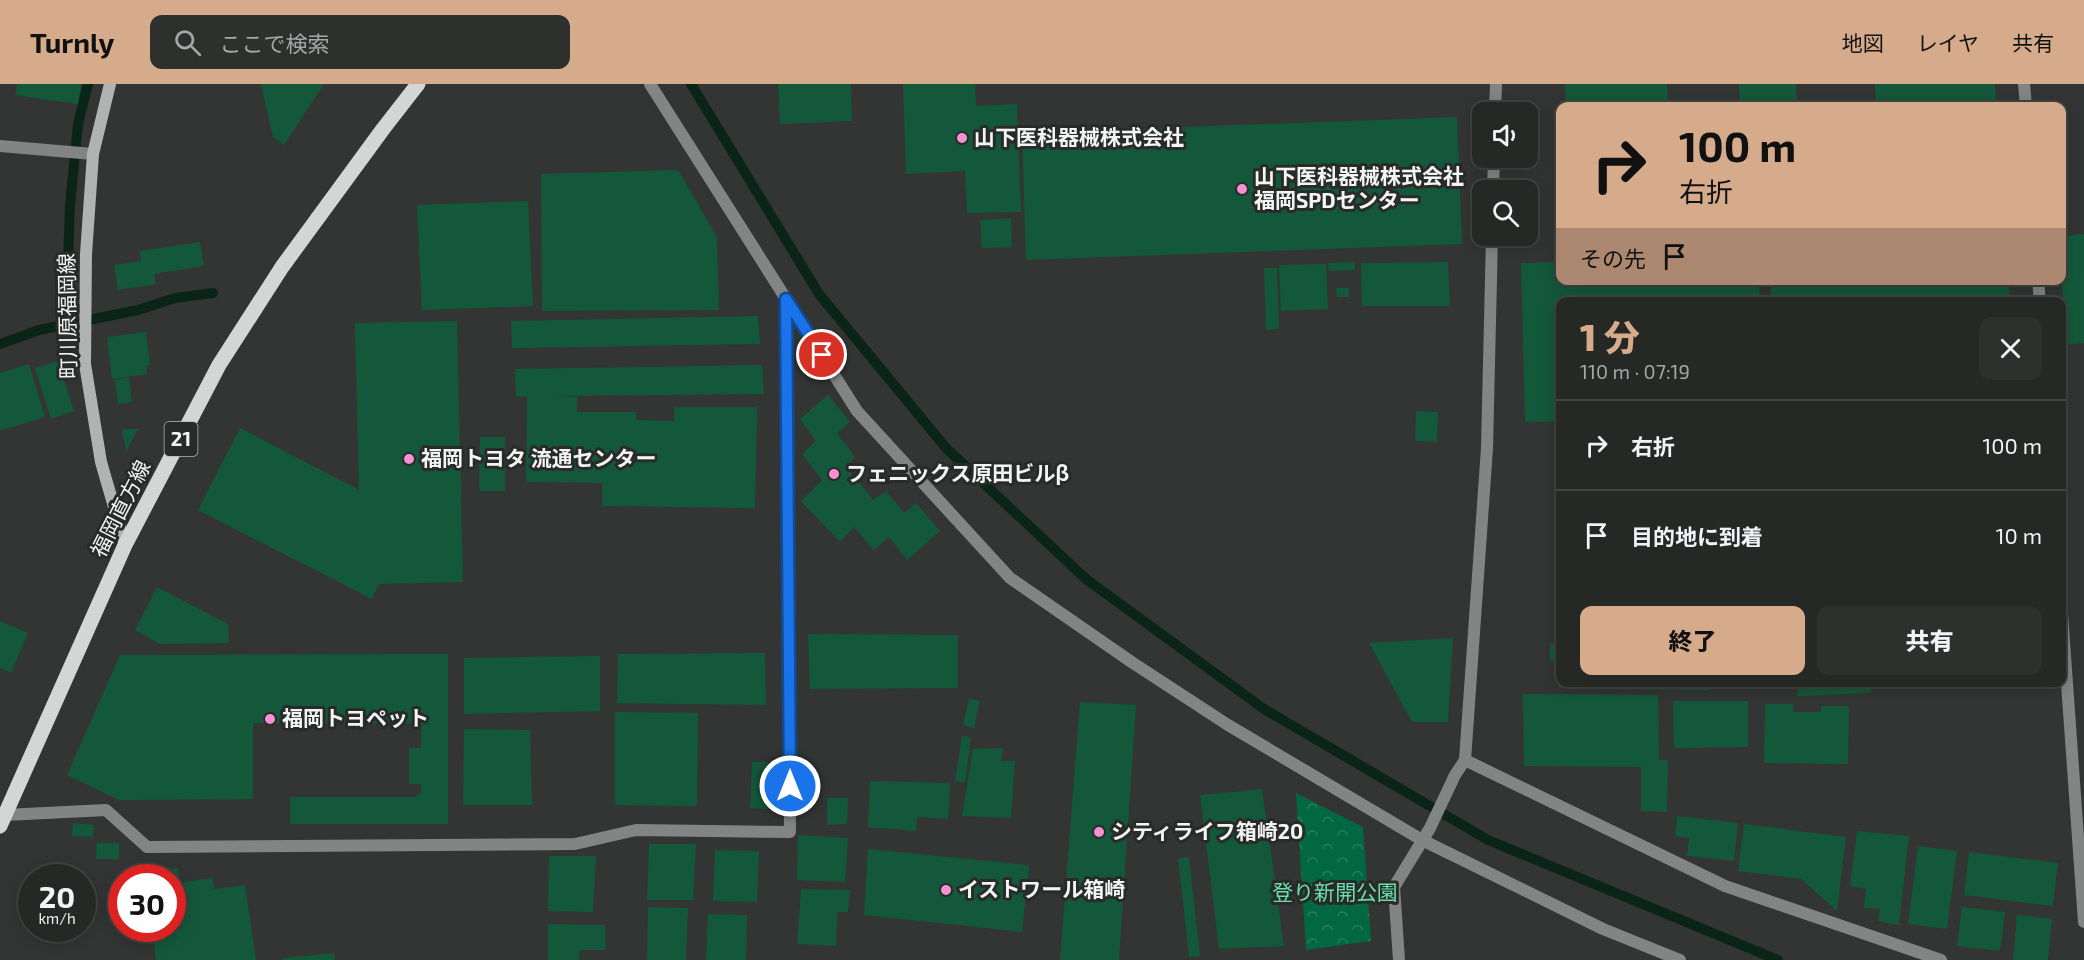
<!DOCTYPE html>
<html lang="ja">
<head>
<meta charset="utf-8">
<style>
  body { margin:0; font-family:"Exo 2","Noto Sans JP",sans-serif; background:#2e302e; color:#f1f3f6; height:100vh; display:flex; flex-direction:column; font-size:22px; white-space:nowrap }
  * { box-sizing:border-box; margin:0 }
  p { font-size:20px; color:#a4a6a7 }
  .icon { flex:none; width:33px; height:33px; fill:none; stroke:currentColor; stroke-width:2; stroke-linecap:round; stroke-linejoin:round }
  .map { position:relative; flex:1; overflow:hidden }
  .side { position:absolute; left:1556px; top:213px; width:510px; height:390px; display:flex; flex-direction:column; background:#262826; border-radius:12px; box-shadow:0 3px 15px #0003,0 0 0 2px #424443 }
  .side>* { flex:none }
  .hud { position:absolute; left:1556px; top:18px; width:510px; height:183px; border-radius:12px; box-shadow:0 3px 15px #0003,0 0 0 2px #424443; background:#d6ab8b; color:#111; overflow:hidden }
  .buttons { position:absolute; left:1472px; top:18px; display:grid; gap:12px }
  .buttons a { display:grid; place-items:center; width:66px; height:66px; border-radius:12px; background:#262826; box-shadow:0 3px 15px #0003,0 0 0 2px #424443; font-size:30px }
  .speed { position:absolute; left:18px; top:780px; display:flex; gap:12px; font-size:30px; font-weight:700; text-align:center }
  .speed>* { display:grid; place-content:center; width:78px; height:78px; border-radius:50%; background:#262826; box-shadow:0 3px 15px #0003,0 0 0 2px #424443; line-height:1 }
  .speed small { font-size:15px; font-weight:400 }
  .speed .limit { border:9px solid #d22; background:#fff; color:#111 }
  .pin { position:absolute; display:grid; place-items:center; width:51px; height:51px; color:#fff; margin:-26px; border:3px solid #fff; border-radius:50%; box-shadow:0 2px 6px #0007 }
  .me { position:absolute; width:66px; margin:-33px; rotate:0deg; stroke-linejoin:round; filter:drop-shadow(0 0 4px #0008) }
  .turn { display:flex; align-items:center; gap:21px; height:126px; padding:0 24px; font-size:27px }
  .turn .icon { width:78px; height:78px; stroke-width:2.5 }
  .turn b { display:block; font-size:42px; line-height:51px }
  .then { display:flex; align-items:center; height:57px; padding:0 24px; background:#0003; gap:12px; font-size:22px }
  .round { display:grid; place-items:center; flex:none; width:63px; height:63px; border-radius:12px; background:#2e302e }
  .overview { display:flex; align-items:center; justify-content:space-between; height:102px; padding:0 24px }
  h1 { font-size:36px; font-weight:800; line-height:45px; color:#d6ab8b }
  .action { display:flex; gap:12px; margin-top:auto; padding:12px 24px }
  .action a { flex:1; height:69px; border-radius:12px; background:#d6ab8b; color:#111; font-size:24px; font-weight:800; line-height:69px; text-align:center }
  .action a+a { background:#2e302e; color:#f1f3f6 }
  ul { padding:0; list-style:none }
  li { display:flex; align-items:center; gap:18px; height:90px; padding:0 24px; border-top:2px solid #424443 }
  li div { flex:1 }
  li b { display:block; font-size:22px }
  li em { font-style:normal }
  header { display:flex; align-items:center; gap:36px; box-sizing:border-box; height:84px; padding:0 30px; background:#d6ab8b; color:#111 }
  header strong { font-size:28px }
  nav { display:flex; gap:33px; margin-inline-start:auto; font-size:21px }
  .search { width:420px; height:54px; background:#2e302e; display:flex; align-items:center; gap:15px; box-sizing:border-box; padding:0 21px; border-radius:12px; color:#a4a6a7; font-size:22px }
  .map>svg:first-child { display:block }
  .park { fill:url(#park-crowns) }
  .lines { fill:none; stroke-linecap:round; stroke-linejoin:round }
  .stream { stroke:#0a2518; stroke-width:10 }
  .building { fill:#14583b }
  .street { stroke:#838584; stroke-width:12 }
  .secondary { stroke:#b0b3b1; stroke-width:12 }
  .primary { stroke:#d2d6d4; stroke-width:15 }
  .route-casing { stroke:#114b97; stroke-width:15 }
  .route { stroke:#1a73e8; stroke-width:10 }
  .poi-dot { fill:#f491d4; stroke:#282b29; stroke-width:2 }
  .labels { text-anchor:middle; stroke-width:6; stroke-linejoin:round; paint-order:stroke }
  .shield { fill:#282b29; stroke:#b5b8b6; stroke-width:1.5 }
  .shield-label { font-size:20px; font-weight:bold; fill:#f2f5f3 }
  .poi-label { font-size:21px; font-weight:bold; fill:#f2f5f3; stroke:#282b29; text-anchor:start }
  .street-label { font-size:21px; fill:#f2f5f3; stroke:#282b29 }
  .park-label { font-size:21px; fill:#6adea6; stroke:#282b29 }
</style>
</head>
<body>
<header>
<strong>Turnly</strong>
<div class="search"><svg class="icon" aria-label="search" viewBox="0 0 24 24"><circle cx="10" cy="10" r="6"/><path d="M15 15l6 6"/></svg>ここで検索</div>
<nav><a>地図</a><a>レイヤ</a><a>共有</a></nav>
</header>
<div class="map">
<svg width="2084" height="876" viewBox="0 0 2084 876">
  <defs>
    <pattern id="park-crowns" width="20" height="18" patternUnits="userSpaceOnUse" patternTransform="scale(1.5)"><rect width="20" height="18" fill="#026844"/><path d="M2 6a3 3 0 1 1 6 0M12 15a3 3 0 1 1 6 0" fill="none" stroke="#277e5f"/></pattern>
  </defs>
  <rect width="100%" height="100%" fill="#323533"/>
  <polygon class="park" points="1296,709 1363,743 1371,857 1306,866"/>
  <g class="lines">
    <g class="stream">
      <polyline points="691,0 819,210 946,364 1086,495 1264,625 1488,756 1778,876"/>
      <polyline points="66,240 70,121 78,40 88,0"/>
      <polyline points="0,260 39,246 138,226 175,214 213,209"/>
    </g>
  </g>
  <g class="building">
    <polygon points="17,0 81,0 78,20 15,11"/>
    <polygon points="261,0 324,0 284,61 273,53"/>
    <polygon points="778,0 851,0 852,37 780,40"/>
    <polygon points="903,0 975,0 976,22 1017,20 1021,128 967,129 965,87 906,90"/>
    <polygon points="1565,0 1667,0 1668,22 1566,22"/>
    <polygon points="1739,0 1796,0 1797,22 1740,22"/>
    <polygon points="1875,0 1995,0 1996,22 1876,22"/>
    <polygon points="1457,33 1462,160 1026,176 1022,49"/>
    <polygon points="678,86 717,153 719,226 542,227 541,90"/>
    <polygon points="528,117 533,222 422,226 417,121"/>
    <polygon points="1011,134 1012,163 982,164 980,136"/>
    <polygon points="2084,150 2084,259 2067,261 2061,190 2061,152"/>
    <polygon points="200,158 204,182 154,190 156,200 118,206 114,181 141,177 140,167"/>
    <polygon points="1355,178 1355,186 1329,187 1328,179"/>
    <polygon points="1448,178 1450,222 1362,222 1361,179"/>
    <polygon points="1560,178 1560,196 1759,196 1760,218 1560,218 1560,337 1525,338 1521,179"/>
    <polygon points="1326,180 1328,225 1281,227 1279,181"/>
    <polygon points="1264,184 1277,184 1279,245 1266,246"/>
    <rect x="1771" y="196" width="238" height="22"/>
    <polygon points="1336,204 1349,204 1349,213 1337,213"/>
    <polygon points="758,232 760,260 512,264 511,237"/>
    <polygon points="457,237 463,498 379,500 372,515 198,426 240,344 359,406 355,239"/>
    <polygon points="146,248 150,281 146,281 147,290 112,295 107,253"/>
    <polygon points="58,277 74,327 51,335 35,284"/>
    <polygon points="29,280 45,333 0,347 0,289"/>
    <polygon points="762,281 764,310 556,312 577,313 577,328 636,328 636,336 674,337 674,323 757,323 755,424 602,422 602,399 526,398 527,312 516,313 515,285"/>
    <polygon points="129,293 132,318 118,320 115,296"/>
    <polygon points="828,311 850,338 837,349 855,373 846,383 873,416 886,407 904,429 916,419 940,447 907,476 889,453 874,466 854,443 840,458 801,417 822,396 802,370 816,357 800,335"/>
    <polygon points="1416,327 1438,328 1437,358 1415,357"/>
    <polygon points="122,345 138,345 126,368"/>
    <polygon points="480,353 505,353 505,407 479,407"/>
    <polygon points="157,503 228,540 229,559 160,560 135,546"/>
    <polygon points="0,537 28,549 11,589 0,584"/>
    <polygon points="808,550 958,551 958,604 810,605"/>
    <polygon points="1453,554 1448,638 1412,638 1369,559"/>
    <polygon points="1550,559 1560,560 1560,577 1550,577"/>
    <polygon points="765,569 766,621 617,619 618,570"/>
    <polygon points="448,570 448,740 290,740 290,713 415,713 421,708 421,700 409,700 409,664 421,664 421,639 253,639 253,715 119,716 67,691 120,571"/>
    <polygon points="600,572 600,627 464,630 464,574"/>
    <polygon points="1560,598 1708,598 1708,606 1559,604"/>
    <polygon points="1797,598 1870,598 1871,609 1798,612"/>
    <polygon points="1523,610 1658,611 1659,676 1668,676 1667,728 1641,727 1641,683 1524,682"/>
    <polygon points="969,615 980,617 974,644 963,641"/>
    <polygon points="1673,617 1748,617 1748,663 1674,664"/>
    <polygon points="1080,618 1136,621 1119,876 1060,876"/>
    <polygon points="1765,620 1793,620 1793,628 1821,628 1821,622 1849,622 1848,680 1764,679"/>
    <polygon points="615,628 698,629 697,722 615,721"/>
    <polygon points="464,645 530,646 532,721 463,721"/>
    <polygon points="962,652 971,654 965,698 955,697"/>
    <polygon points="1003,664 1001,677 1015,677 1011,734 962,732 973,665"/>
    <polygon points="752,678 768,678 767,725 750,724"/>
    <polygon points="870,697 950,699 948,735 917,733 916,747 868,743"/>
    <polygon points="1262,705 1284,862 1219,865 1200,711"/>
    <polygon points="827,714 848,714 847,740 827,741"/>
    <polygon points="1677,732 1738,739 1734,777 1687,772 1689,754 1675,752"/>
    <polygon points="73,739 94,741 93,753 72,752"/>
    <polygon points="1744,740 1846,753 1837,827 1801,795 1738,787"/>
    <polygon points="1857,747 1909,752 1899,841 1878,837 1880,825 1864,824 1866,805 1850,802"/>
    <polygon points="798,751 848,754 845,798 797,796"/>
    <polygon points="97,759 119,759 119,775 96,775"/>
    <polygon points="649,760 696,760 693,816 647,816"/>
    <polygon points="1918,762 1957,767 1947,845 1908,840"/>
    <polygon points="868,765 1029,781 1022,848 864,831"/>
    <polygon points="715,766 759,767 757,818 713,817"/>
    <polygon points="1969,768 2058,779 2053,822 1964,811"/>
    <polygon points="549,772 596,772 593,828 548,827"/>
    <polygon points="1189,773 1200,872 1189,873 1178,774"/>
    <polygon points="178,784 180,799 212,794 214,805 245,801 256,876 156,876 152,844 172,844 172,794 145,794 144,789"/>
    <polygon points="801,805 850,806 848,828 837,828 836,862 797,860"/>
    <polygon points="648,823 688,824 686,876 647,876"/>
    <polygon points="1962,823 2005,828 2000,867 1957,862"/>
    <polygon points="708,830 747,831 746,876 706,876"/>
    <polygon points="2017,831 2052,835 2048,876 2013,876"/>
    <polygon points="548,840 605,841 606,866 580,866 579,876 548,876"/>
    <polygon points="334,869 335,876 283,876 283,874"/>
  </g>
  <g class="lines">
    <g class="street">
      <polyline points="650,0 857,327 1010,494 1133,579 1228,641 1422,756 1603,845 1680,876"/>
      <polyline points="2024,0 2026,22"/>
      <polyline points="1495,28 1496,0"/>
      <polyline points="0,62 93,70"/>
      <polyline points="1493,106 1494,74"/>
      <polyline points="2038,196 2040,218"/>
      <polyline points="2061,515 2084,838"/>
      <polyline points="1465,676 1725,802 1941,876"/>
      <polyline points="5,731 106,726 147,763 575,760 636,746 790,748 786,217"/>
      <polyline points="1399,876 1394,803 1430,744 1455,691 1465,676 1487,364 1492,152"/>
    </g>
    <polyline class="secondary" points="110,0 93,70 86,170 85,280 101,378 125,461"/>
    <polyline class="primary" points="0,742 125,461 219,281 282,183 383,45 418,0"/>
  </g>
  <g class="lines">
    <g class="route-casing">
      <polyline id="route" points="790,702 786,215 822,271"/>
    </g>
    <use href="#route" class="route"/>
  </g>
  <g class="poi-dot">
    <circle cx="962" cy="54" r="6"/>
    <circle cx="1242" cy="105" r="6"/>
    <circle cx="409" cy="375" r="6"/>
    <circle cx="834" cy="390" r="6"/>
    <circle cx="270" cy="635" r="6"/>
    <circle cx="1099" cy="748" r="6"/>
    <circle cx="946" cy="806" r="6"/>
  </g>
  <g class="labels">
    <rect class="shield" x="164.5" y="338" width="33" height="34" rx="4.5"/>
    <g class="shield-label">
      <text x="181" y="362">21</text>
    </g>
    <g class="poi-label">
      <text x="974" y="61">山下医科器械株式会社</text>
      <text x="1254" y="100">山下医科器械株式会社<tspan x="1254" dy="24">福岡SPDセンター</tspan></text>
      <text x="421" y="382">福岡トヨタ 流通センター</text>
      <text x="846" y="397">フェニックス原田ビルβ</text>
      <text x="282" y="642">福岡トヨペット</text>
      <text x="1111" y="755">シティライフ箱崎20</text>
      <text x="958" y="813">イストワール箱崎</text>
    </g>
    <g class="street-label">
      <text transform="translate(68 232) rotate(-91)" y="7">町川原福岡線</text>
      <text transform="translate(121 425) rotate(-63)" y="7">福岡直方線</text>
    </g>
    <g class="park-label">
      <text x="1335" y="816">登り新開公園</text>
    </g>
  </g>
</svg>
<div class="buttons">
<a><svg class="icon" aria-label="sound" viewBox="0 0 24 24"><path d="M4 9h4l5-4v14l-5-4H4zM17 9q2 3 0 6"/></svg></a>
<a><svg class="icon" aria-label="search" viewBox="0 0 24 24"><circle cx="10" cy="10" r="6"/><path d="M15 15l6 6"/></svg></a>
</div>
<div class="speed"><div>20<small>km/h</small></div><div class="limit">30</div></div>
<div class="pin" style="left:822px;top:271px;background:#d93025"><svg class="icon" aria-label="arrive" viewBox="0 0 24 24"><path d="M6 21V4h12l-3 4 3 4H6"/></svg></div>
<svg class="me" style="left:790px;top:702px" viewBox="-20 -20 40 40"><circle r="17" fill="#1a73e8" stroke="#fff" stroke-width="3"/><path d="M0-11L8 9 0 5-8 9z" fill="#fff"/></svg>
<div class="hud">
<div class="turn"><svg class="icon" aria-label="right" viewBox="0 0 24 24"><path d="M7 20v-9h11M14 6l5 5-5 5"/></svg><div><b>100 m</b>右折</div></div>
<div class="then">その先<svg class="icon" aria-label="arrive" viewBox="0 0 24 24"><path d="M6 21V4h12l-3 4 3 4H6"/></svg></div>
</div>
<section class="side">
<div class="overview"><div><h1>1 分</h1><p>110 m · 07:19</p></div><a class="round"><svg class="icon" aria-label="close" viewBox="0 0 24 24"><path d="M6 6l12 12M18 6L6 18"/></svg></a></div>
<ul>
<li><svg class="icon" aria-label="right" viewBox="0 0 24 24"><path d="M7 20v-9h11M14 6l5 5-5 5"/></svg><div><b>右折</b></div><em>100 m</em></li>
<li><svg class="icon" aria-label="arrive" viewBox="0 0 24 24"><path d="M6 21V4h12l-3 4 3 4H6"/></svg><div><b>目的地に到着</b></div><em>10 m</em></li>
</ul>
<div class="action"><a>終了</a><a>共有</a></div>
</section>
</div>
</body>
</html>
